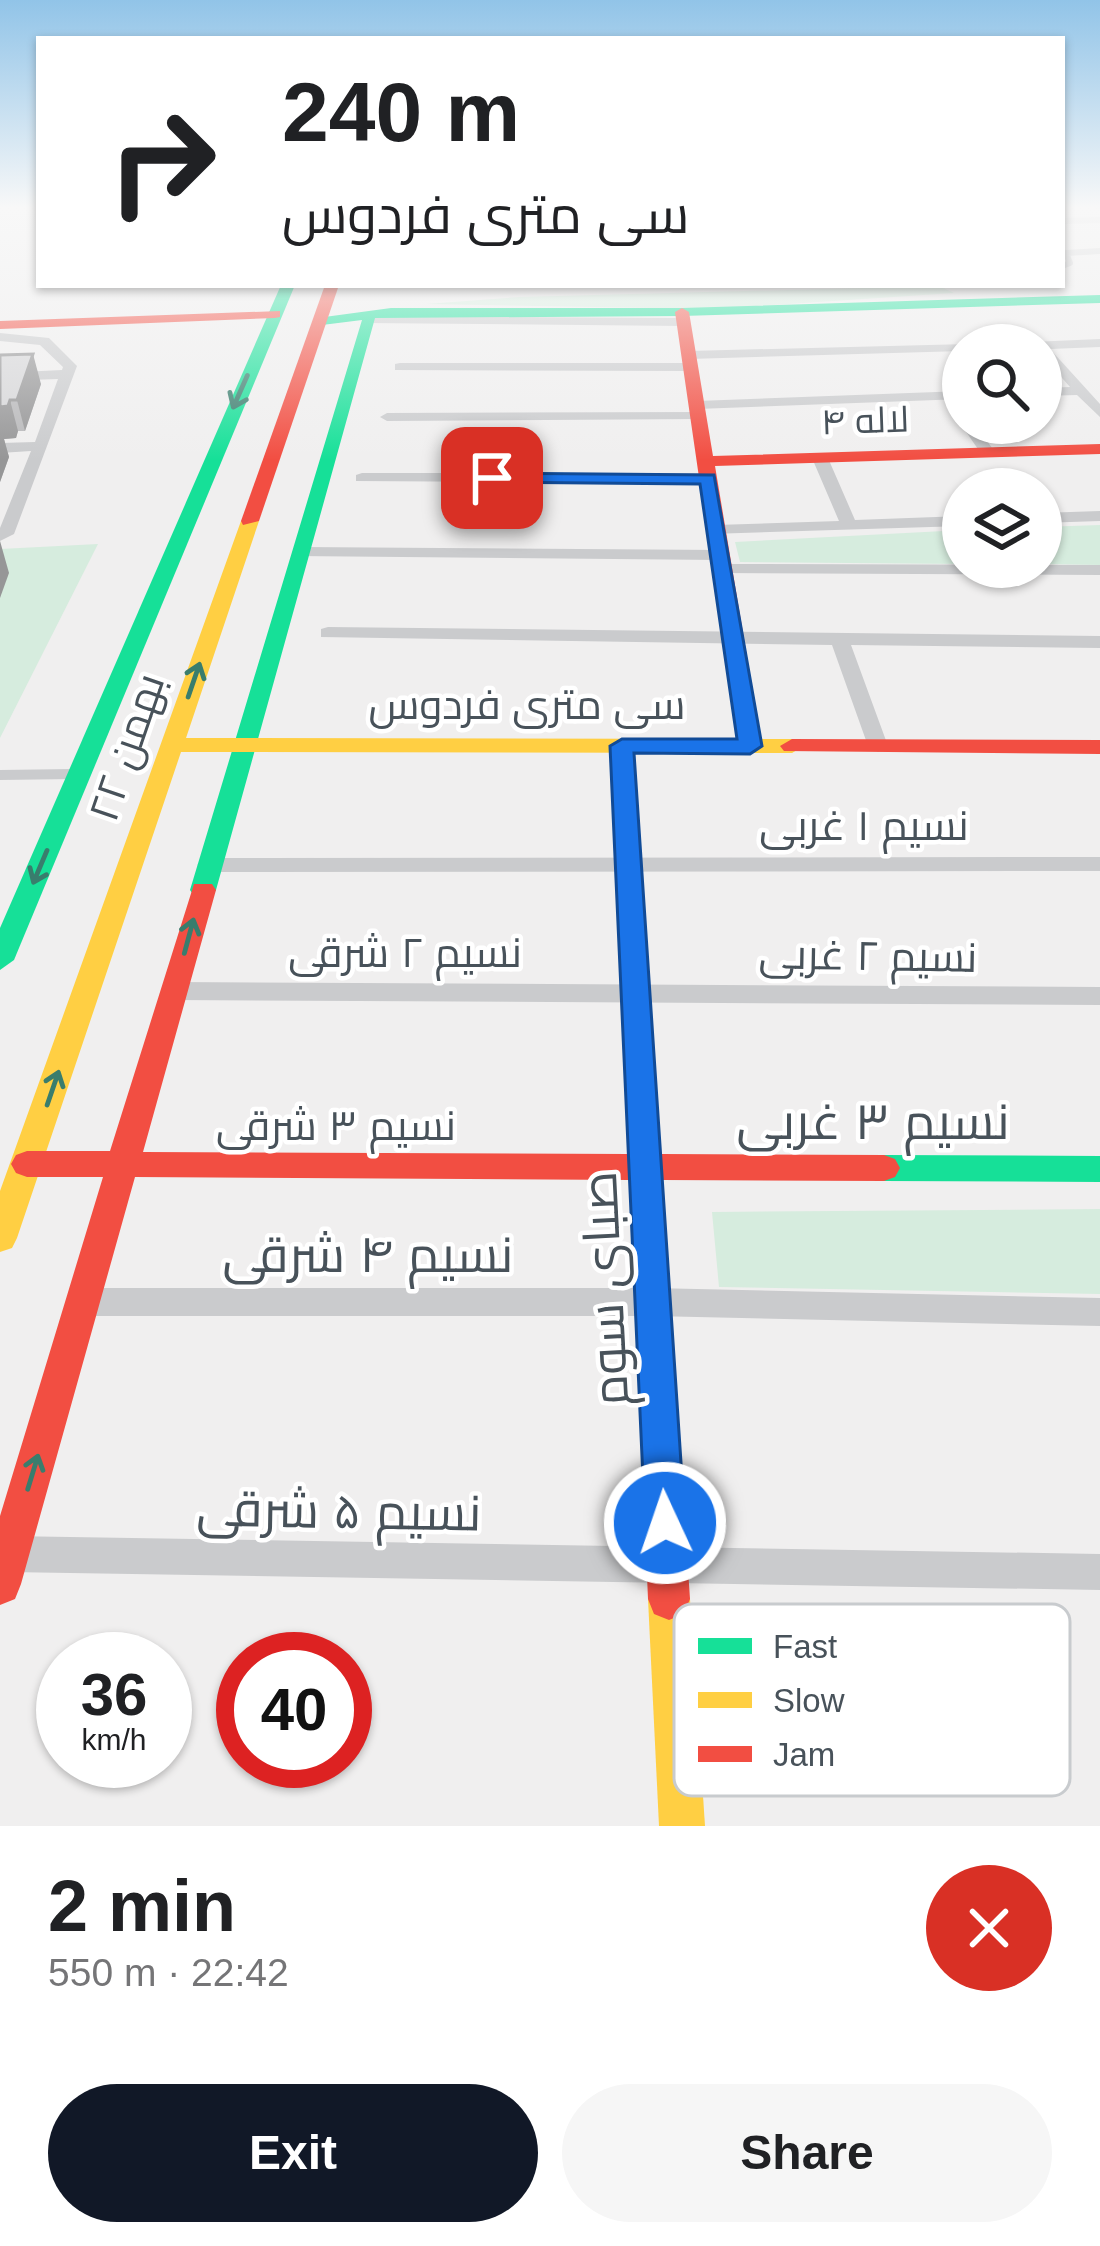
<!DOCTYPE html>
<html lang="en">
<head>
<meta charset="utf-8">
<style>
  body { margin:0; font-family:Arial,Cairo,sans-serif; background:#f6f6f6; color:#202124; height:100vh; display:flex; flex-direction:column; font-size:45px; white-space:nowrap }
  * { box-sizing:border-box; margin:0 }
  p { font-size:39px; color:#757577 }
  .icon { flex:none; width:66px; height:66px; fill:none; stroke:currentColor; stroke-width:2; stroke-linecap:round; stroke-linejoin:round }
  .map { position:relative; height:1826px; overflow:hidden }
  .panel { display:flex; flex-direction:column; background:#fff; flex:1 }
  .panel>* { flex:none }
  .hud { position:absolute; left:36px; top:36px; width:1029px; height:252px; border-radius:0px; box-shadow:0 3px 9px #0004; background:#fff; color:#202124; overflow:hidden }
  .controls { position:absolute; left:942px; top:324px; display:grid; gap:24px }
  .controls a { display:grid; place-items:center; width:120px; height:120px; border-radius:50%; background:#fff; box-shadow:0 3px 9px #0004; font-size:60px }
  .speed { position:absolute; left:36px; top:1632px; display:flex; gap:24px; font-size:60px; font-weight:700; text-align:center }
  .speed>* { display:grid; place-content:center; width:156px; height:156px; border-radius:50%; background:#fff; box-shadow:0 3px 9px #0004; line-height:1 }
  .speed small { font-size:30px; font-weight:400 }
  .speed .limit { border:18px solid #d22; background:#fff; color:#111 }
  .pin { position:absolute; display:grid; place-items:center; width:102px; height:102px; color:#fff; margin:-51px; border-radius:24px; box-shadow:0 6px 18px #0006 }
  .me { position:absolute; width:132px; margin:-66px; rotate:357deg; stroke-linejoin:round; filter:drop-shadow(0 0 9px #0008) }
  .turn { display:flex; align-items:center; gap:42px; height:252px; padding:0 48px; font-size:54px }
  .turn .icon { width:156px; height:156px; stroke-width:2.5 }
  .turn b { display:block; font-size:84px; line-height:102px }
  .round { display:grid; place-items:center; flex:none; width:126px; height:126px; border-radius:63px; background:#f6f6f6 }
  .head { display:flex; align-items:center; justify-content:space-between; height:204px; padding:0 48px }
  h1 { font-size:72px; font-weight:700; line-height:90px }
  .cta { display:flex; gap:24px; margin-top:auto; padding:24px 48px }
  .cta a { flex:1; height:138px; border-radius:72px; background:#111827; color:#fff; font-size:48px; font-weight:700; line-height:138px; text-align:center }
  .cta a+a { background:#f6f6f6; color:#202124 }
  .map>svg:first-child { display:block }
  .green { fill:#d6ecde }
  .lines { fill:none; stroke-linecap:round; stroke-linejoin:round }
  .lane-far1 { stroke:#cacbcd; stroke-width:6 }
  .lane { stroke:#cacbcd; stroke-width:10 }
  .street { fill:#cacbcd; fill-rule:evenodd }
  .fast { fill:#16e098; fill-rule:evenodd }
  .slow { fill:#ffcf43; fill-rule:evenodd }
  .jam { fill:#f24e42; fill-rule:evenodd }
  .wall { fill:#b8b8ba }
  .shaded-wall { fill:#969697 }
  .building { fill:#d6d6d8; stroke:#969697; stroke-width:3 }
  .oneway { stroke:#397d6d }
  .route { fill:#1a73e8; stroke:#114b97; stroke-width:3 }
  .labels { text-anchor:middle; stroke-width:9; stroke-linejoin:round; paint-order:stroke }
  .far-street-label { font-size:36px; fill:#48525a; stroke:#fff }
  .street-label { font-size:42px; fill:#48525a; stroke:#fff }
  .near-street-label { font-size:51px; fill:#48525a; stroke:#fff }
  .key { fill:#fff; stroke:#c8cbce; stroke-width:3 }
  .key-label { font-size:33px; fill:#48525a }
</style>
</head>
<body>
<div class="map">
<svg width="1100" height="1826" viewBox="0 0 1100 1826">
  <rect width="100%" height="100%" fill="#f0efef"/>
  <g class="green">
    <polygon points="939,286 954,293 711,309 426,304 519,297"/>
    <polygon points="1100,525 1100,565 1041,564 1041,527"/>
    <polygon points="963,530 963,564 740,562 735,542"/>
    <polygon points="98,544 0,738 0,549"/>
    <polygon points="1100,1209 1100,1294 719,1287 712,1212"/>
  </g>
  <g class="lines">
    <g class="lane-far1">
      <polyline points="1062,221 1100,220"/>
      <polyline points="1062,266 1070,263 1066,253 1100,251"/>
    </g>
    <polyline class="lane" points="0,775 73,774"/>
    <g class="street">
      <polygon points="369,316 683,318 689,322 683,326 364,323 363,320"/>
      <polygon points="0,333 49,338 77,366 14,534 0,541 0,528 31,451 0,453 0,443 35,442 58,379 0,381 0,373 62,370 63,367 40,345 0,341"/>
      <polygon points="1100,339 1100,347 1050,349 1100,404 1100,417 1077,395 1041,396 1041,388 1070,387 1041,354 1041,345 1029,345 1031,342"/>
      <polygon points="968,344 963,345 963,351 689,359 682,355 689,351"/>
      <polygon points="400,363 691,363 698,367 691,371 395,370 395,364"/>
      <polygon points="963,391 963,399 697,409 690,405 697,401"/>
      <polygon points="703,412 703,418 698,419 387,421 380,417 387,413"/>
      <polygon points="962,420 974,423 995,452 992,455 982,455 960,423"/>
      <polygon points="820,453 828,458 855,520 963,516 963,526 710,534 710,526 716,525 839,521 812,458"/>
      <polygon points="362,473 708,473 716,478 708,483 356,481 356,475"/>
      <polygon points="1100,511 1100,521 1041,523 1041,513"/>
      <polygon points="301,547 720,550 729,555 720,560 295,556 295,548"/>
      <polygon points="722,564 1100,565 1100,575 716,573 713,569"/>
      <polygon points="328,627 1100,636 1100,648 851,645 888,746 878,752 868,746 832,645 321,637 321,629"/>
      <polygon points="1100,857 1100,871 209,872 197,865 209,858"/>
      <polygon points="174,982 1100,987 1100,1005 174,1000 165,997 161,991 165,985"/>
      <polygon points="84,1288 652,1288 1100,1298 1100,1326 652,1316 84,1316 73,1312 68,1302 73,1292"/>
      <polygon points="8,1536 1100,1554 1100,1590 8,1572 0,1569 0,1539"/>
    </g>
    <g class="fast">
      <polygon points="1093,205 1100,205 1100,209 1095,208"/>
      <polygon points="281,285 295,285 14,960 0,970 0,928"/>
      <polygon points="1100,295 1100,303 682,316 375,318 216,890 212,896 194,896 190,890 362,320 322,325 317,324 317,318 391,308 682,308"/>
      <polygon points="884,1155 1100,1156 1100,1182 884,1181 873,1177 868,1168 873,1159"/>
    </g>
    <g class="slow">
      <polygon points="250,515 259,521 186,738 792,739 804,746 792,753 181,752 17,1238 12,1248 0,1252 0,1191 241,521"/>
      <polygon points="669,1578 684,1584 690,1599 705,1826 659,1826 648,1599 654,1584"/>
    </g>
    <g class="jam">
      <polygon points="325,285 339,285 259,521 243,525 241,521"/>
      <polygon points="682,308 689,312 713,456 1100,444 1100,454 715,466 762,746 750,753 738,746 675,312"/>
      <polygon points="280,311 280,317 275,318 0,329 0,321"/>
      <polygon points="622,739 634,746 661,1154 884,1155 895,1159 900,1168 895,1177 884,1181 662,1180 690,1599 684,1614 669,1620 654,1614 648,1599 630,1180 135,1177 21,1584 15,1599 0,1605 0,1516 103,1177 27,1177 16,1173 11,1164 16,1155 27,1151 110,1151 194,884 212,884 216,890 143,1152 628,1154 610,746"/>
      <polygon points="792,739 1100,740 1100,754 784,751 780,746"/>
    </g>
  </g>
  <polygon class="wall" points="0,355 41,384 25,431 18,431 16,438 4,439 9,457 0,482"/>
  <g class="shaded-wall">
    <polygon points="33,354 41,384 25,431 17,400"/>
    <polygon points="10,400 18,431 16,438 4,439 9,457 0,482 0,407"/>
    <polygon points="0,541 9,573 0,598"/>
  </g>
  <polygon class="building" points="33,354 17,400 10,400 8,406 0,407 0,355"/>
  <defs><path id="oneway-shaft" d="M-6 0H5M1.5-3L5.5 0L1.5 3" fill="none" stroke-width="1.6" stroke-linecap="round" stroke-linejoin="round" transform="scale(3)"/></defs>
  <g class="oneway">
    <use href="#oneway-shaft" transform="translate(240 392) rotate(114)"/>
    <use href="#oneway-shaft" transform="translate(194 680) rotate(-71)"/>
    <use href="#oneway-shaft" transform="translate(40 867) rotate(113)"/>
    <use href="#oneway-shaft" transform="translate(189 936) rotate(-75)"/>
    <use href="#oneway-shaft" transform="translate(53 1088) rotate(-71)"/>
    <use href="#oneway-shaft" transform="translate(33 1472) rotate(-73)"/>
  </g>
  <linearGradient id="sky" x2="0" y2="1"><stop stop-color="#91c4e8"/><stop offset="0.45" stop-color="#f8f8f8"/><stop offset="1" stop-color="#f8f8f8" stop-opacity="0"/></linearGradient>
  <rect width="1100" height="460" fill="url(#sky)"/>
  <polygon class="route" points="492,473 714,475 762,746 750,754 634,753 685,1523 679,1538 665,1543 651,1538 645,1523 610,746 622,739 737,739 700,484 485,482 485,474"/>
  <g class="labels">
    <g class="far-street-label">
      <text transform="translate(865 420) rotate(-2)" y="13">لاله ۴</text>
    </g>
    <g class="street-label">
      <text x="527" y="719">سی متری فردوس</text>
      <text transform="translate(126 747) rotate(-71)" y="15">۲۲ بهمن</text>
      <text x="864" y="840">نسیم ۱ غربی</text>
      <text x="405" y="967">نسیم ۲ شرقی</text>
      <text transform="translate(868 955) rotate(1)" y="15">نسیم ۲ غربی</text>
      <text x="336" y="1140">نسیم ۳ شرقی</text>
    </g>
    <g class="near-street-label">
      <text x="873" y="1139">نسیم ۳ غربی</text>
      <text x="368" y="1272">نسیم ۴ شرقی</text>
      <text transform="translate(604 1289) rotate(-93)" y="18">صبای سوم</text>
      <text transform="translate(339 1510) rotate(1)" y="18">نسیم ۵ شرقی</text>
    </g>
  </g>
  <rect x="674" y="1604" width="396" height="192" rx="18" class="key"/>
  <rect x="698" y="1638" width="54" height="16" fill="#16e098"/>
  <rect x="698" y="1692" width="54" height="16" fill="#ffcf43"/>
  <rect x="698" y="1746" width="54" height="16" fill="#f24e42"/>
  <g class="key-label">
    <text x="773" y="1658">Fast</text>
    <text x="773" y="1712">Slow</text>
    <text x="773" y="1766">Jam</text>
  </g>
</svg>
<div class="controls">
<a><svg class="icon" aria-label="search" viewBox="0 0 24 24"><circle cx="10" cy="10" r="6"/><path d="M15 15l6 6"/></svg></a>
<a><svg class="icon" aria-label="layers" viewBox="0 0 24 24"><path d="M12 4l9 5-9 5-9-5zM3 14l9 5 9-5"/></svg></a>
</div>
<div class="speed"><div>36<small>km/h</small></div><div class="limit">40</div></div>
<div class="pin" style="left:492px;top:478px;background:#d93025"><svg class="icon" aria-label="arrive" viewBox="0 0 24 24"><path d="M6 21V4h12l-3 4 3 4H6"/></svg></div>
<svg class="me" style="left:665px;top:1523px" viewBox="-20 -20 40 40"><circle r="17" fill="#1a73e8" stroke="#fff" stroke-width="3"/><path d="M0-11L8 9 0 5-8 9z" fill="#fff"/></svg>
<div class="hud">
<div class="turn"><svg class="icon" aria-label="right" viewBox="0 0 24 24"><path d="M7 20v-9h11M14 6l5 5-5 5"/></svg><div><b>240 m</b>سی متری فردوس</div></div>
</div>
</div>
<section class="panel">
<div class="head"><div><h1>2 min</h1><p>550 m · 22:42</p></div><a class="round" style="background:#d93025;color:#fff"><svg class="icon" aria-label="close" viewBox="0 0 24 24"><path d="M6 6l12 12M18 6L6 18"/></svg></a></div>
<div class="cta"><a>Exit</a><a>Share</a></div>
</section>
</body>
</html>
